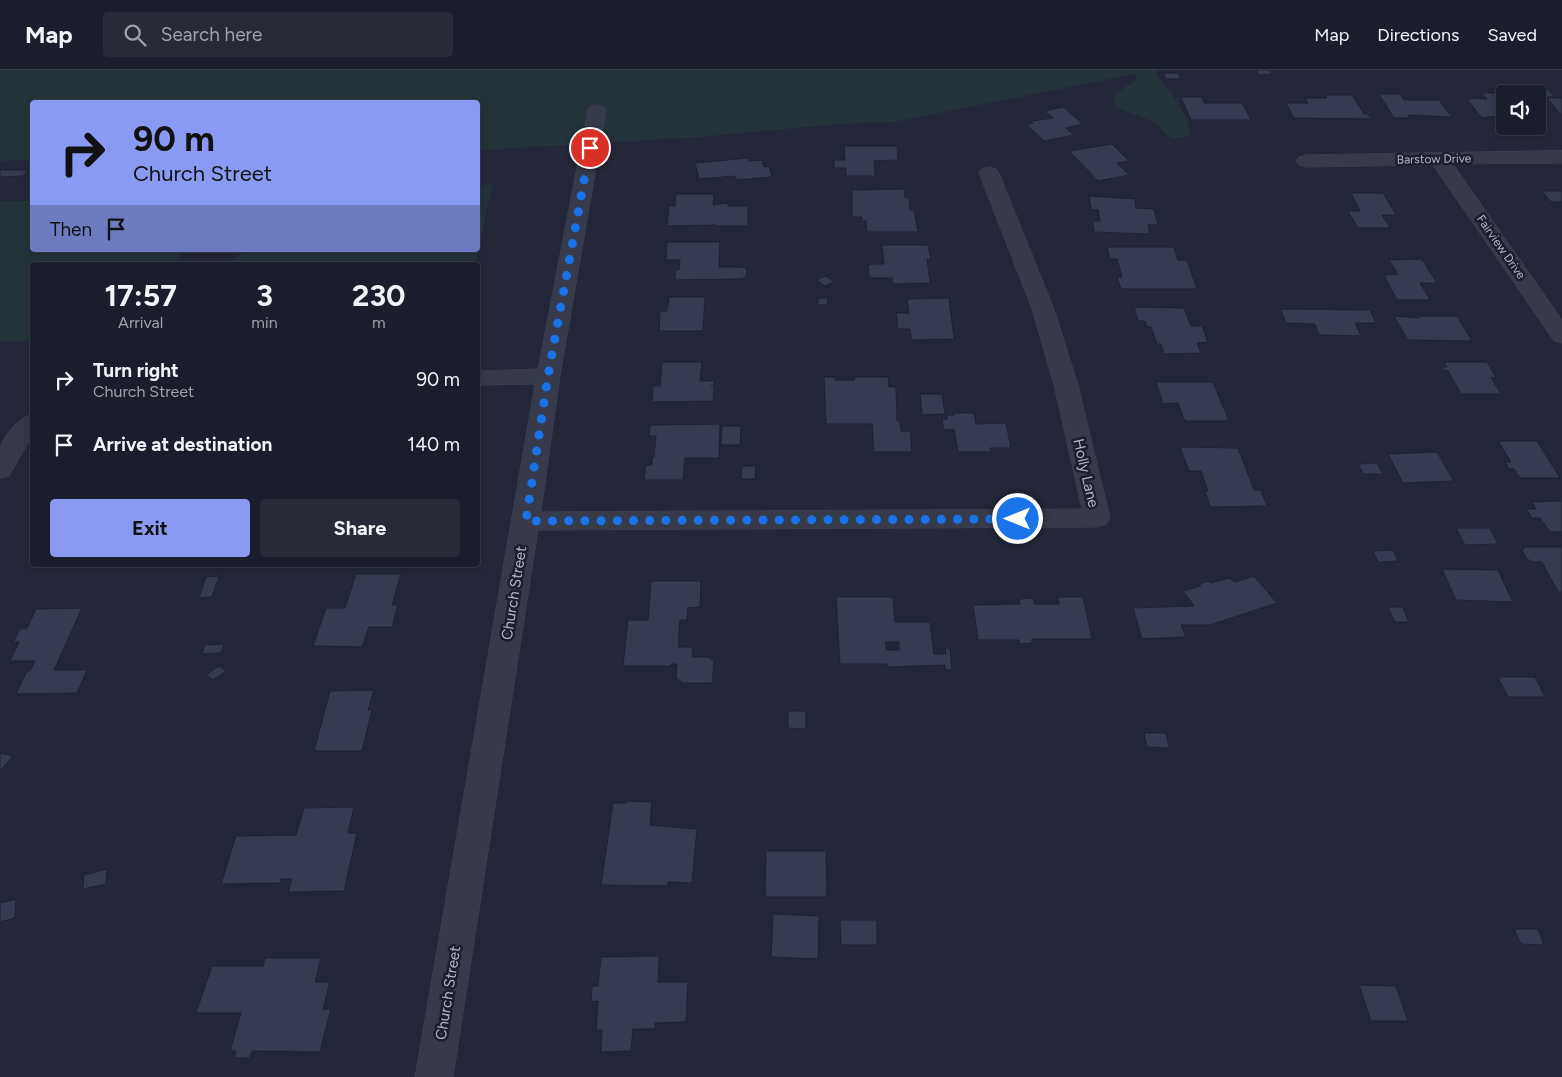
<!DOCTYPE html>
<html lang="en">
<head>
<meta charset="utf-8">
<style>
  body { margin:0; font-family:Figtree,sans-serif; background:#272a37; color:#f1f3f6; height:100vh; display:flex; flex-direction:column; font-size:19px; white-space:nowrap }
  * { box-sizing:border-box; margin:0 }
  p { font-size:16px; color:#9fa2a9 }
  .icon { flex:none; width:28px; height:28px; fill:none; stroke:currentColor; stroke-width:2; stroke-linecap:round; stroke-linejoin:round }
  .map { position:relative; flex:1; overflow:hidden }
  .side { position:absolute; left:30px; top:192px; width:450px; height:305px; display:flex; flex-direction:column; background:#1a1d2b; border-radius:5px; box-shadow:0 2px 12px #0003,0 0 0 1px #383b47 }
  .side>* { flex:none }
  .top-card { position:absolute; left:30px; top:30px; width:450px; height:152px; border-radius:5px; box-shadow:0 2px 12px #0003,0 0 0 1px #383b47; background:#8a9af2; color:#111; overflow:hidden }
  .buttons { position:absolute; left:1496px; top:15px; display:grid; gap:10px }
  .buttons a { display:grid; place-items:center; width:50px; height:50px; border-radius:5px; background:#1a1d2b; box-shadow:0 2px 12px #0003,0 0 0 1px #383b47; font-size:25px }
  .pin { position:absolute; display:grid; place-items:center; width:42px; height:42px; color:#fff; margin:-21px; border:2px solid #fff; border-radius:50%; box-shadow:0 1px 5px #0007 }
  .me { position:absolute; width:55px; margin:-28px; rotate:270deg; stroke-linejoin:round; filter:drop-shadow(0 0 4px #0008) }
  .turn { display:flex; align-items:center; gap:18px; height:105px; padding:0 20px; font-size:22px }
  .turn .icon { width:65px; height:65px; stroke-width:2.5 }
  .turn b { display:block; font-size:35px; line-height:42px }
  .then { display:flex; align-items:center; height:48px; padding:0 20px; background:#0003; gap:10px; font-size:19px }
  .eta { display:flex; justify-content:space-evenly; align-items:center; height:85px; text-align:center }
  .eta b { font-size:30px; font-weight:700; line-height:35px }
  .cta { display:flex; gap:10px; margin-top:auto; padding:10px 20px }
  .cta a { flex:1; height:58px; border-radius:5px; background:#8a9af2; color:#111; font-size:20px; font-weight:700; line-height:58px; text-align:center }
  .cta a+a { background:#272a37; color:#f1f3f6 }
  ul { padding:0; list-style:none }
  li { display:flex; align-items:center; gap:15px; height:65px; padding:0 20px }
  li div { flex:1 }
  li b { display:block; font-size:19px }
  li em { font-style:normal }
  header { display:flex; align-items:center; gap:30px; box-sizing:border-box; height:70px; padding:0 25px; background:#1a1d2b; border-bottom:1px solid #383b47 }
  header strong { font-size:24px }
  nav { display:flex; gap:28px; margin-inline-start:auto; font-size:18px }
  .search { width:350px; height:45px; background:#272a37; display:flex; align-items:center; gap:12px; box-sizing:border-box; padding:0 18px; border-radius:5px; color:#9fa2a9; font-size:19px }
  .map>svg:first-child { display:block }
  .green { fill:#25333a }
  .building { fill:#353b50; stroke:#1e2130; fill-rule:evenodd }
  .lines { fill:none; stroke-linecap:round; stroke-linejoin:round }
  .minor-casing { stroke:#404353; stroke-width:1 }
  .minor { fill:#373a4a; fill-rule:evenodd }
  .route { stroke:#1a73e8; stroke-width:9; stroke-dasharray:0 16.2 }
  .labels { text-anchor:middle; stroke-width:5; stroke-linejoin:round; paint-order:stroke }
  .far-street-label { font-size:12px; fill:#b2b5c6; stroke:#1c1f2e }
  .street-label { font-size:15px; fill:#b2b5c6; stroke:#1c1f2e }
</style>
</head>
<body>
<header>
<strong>Map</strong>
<div class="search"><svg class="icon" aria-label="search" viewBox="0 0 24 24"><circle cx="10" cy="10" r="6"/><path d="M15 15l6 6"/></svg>Search here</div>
<nav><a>Map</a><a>Directions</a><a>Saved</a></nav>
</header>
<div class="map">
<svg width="1562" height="1007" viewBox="0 0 1562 1007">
  <rect width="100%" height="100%" fill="#232739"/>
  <g class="green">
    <path d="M 0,0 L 1157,0 L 1157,6 C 1171,22 1189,43 1190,64 C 1165,77 1165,57 1149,50 C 1137,45 1126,42 1115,36 L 1115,24 L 1136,10 L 1135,4 L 894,52 L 838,54 L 700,67 L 484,80 L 478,81 L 478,32 L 32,32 L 32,90 L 0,91 Z"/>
    <polygon points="493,114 475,195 226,195 246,180 478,180 478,115"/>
    <polygon points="0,131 32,131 32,180 183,180 176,195 32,195 32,271 0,272"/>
  </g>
  <g class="building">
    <polygon points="1256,0 1269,0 1272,4 1259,5"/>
    <polygon points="1163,3 1178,3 1181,9 1166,9"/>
    <polygon points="1533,19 1548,19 1555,27 1540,27"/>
    <polygon points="1482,23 1497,23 1505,30 1505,45 1482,48 1467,29 1473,29 1472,28 1487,29"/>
    <polygon points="1379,24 1400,24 1404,30 1439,30 1452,47 1408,45 1410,48 1394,48"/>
    <polygon points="1325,25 1352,25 1364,44 1368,44 1371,49 1294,48 1286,33 1308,33 1305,28 1327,28"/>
    <polygon points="1181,27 1202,27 1204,33 1242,33 1251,50 1191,50"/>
    <polygon points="1547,28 1562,28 1562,46"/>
    <polygon points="1063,37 1083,54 1066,58 1074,65 1044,71 1026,54 1033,53 1031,51 1053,48 1045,41"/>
    <polygon points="1112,74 1129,91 1117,93 1129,105 1098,111 1069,81"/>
    <polygon points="844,76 897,76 898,90 874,91 875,106 846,106 846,98 834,98 834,90 845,90"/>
    <polygon points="749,88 749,91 762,90 764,97 769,96 772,107 736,110 735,106 699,109 695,93"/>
    <polygon points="0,100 28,100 23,106 0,107"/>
    <polygon points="904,119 905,128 909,127 910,140 914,140 918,162 867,162 866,151 862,151 862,147 852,147 852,120"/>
    <polygon points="1542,121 1562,121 1562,132 1551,132"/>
    <polygon points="1351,123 1383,123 1396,145 1382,145 1390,158 1358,158 1348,141 1360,141"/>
    <polygon points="676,124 714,124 713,135 726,133 729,136 748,136 748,156 716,156 716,155 712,155 667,156 669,136 675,136"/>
    <polygon points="1089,126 1135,129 1136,138 1154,139 1158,155 1148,155 1150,164 1094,162 1093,151 1100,151 1098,140 1091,139"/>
    <polygon points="667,172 720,172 719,197 742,197 747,199 746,206 742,209 675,210 675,200 679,200 680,190 666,190"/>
    <polygon points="882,175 928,175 931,190 927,189 930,213 892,214 892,208 873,208 869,206 868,196 872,194 884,194"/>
    <polygon points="1107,177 1174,177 1178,190 1187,190 1197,219 1121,219 1117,207 1122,207 1117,189 1110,189"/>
    <polygon points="1422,189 1437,213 1420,213 1430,230 1397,230 1384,205 1398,204 1389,190"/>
    <polygon points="826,206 834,212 825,216 816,210"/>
    <polygon points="669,227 705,227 703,261 659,261 660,241 667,241"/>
    <polygon points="818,228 828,228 827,235 817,235"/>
    <polygon points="949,228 954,269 912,270 910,259 898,259 896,243 909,243 907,229"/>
    <polygon points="1134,237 1184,238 1191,256 1202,256 1208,272 1197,273 1201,283 1164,284 1161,274 1157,274 1151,257 1147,257 1145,251 1138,251"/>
    <polygon points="1280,239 1370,240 1376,253 1355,253 1361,266 1319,265 1315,254 1286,253"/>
    <polygon points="1394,246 1419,248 1419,246 1457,246 1472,271 1408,270"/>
    <polygon points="662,292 702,292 700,311 714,311 714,316 711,316 714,316 713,331 652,332 653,316 660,316"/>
    <polygon points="1444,292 1487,292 1496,308 1491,308 1501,324 1461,324 1448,301 1443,300 1441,297 1447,297"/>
    <polygon points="824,307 835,307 835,310 854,310 854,307 888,307 889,317 896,317 897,351 900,351 901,361 910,361 912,382 874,382 872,354 826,354"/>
    <polygon points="1156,312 1213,312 1229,351 1185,351 1178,333 1163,334"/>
    <polygon points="920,324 942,324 945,344 922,345"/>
    <polygon points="953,343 974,343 976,354 1006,353 1011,378 990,378 991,382 958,382 954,359 944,360 942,349 947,349 947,345 954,345"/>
    <polygon points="720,354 719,388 685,388 683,410 644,410 646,395 652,395 652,387 654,387 656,366 649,366 650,355"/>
    <polygon points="722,356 741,356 740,375 721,375"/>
    <polygon points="1498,371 1537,371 1560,408 1520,408 1514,399 1509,399 1505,392 1511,392"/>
    <polygon points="1180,377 1238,378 1254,420 1261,420 1267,436 1210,437 1205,421 1208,421 1201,401 1189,401"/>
    <polygon points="1437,382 1454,411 1403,413 1388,384"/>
    <polygon points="1377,393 1383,404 1363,404 1358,394"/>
    <polygon points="742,396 756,396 755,409 741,409"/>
    <polygon points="1562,431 1562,462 1550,462 1540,448 1532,448 1526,439 1536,439 1532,432"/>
    <polygon points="1456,458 1490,458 1498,474 1465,475"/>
    <polygon points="1525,477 1562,477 1562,522 1558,522 1542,492 1533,492 1527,489 1522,481"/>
    <polygon points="1393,480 1398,491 1378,492 1373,481"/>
    <polygon points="1442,499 1498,500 1513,532 1456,530"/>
    <polygon points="356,504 401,504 392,535 398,535 392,557 369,557 362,577 313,576 326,538 345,538"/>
    <polygon points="219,506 212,527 199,528 206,507"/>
    <polygon points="1254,506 1277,533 1210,555 1181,555 1186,567 1142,569 1133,538 1194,536 1183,521 1201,516 1199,514 1209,511 1211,513 1230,508 1234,512"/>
    <polygon points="651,511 701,511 700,537 688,538 687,550 680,550 678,577 693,577 692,587 708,587 714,591 712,613 683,613 676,608 677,594 671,594 671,596 623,596 628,550 648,550"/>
    <path d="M 836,527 L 893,527 L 895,552 L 930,552 L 934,584 L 946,584 L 945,578 L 950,578 L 952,600 L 945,600 L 945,595 L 888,597 L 887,594 L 840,594 ZM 885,572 L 899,572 L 899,580 L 887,580 Z"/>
    <polygon points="1058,527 1083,527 1092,569 1032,569 1032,573 1020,574 1019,570 978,570 973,535 1020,534 1019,529 1033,528 1034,534 1059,534"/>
    <polygon points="1388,537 1403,537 1409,552 1395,552"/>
    <polygon points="82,538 54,600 87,600 77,623 16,624 27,601 30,601 35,591 10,591 19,572 13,572 20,559 27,558 36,539"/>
    <polygon points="224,574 221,583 202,584 205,575"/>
    <polygon points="219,596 226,601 213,610 206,605"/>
    <polygon points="1498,607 1535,607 1545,627 1508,627"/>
    <polygon points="374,620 368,640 372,640 362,681 314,681 330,621"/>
    <polygon points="788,641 806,641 806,659 788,658"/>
    <polygon points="1144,663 1166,663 1169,678 1147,677"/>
    <polygon points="0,683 13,686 0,701"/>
    <polygon points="626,731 652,732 650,755 697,759 692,813 668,812 668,816 601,815 613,733 626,733"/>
    <polygon points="354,737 348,763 357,763 344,821 288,822 292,809 281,809 280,813 221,814 236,766 296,765 304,738"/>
    <polygon points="766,781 826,781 827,827 765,827"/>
    <polygon points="107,799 106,814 83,819 84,805"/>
    <polygon points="16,829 15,848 0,852 0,833"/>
    <polygon points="773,844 819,846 818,889 771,887"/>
    <polygon points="840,850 877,850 877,875 841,875"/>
    <polygon points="1514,859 1538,859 1544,875 1521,874"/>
    <polygon points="659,886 658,912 688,912 686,952 655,953 655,959 633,959 631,981 601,982 602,960 596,960 598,931 591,932 592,916 598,916 601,887"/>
    <polygon points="265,888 321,888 315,912 330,912 323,939 331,939 320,982 252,981 250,988 234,988 236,981 230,981 241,943 196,943 212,896 263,896"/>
    <polygon points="1359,915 1396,916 1408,951 1371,951"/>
  </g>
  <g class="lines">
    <g class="minor-casing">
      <g id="minor">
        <polygon points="597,35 603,36 606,40 560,306 541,442 1082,439 1054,315 1032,239 979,103 982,99 989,97 996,99 999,103 1054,239 1078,315 1110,448 1106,454 1097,457 538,460 453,1007 415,1007 535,314 478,315 478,301 538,299 588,40 591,36"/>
        <polygon points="1562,81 1562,93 1453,94 1562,250 1562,273 1554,271 1433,95 1306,97 1299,95 1296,91 1299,87 1306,85"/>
        <path d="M 32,344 L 32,366 L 9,406 L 0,408 C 0,399 0,388 0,379 C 3,365 19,348 32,344 Z"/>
      </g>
    </g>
    <use href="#minor" class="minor"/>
  </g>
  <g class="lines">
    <polyline class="route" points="590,78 548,306 526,451 1018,449"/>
  </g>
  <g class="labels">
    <g class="far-street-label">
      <text transform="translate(1434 89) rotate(-1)" y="4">Barstow Drive</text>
      <text transform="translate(1501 177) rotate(55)" y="4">Fairview Drive</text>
    </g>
    <g class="street-label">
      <text transform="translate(1086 403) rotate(77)" y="5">Holly Lane</text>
      <text transform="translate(514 523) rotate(-81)" y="5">Church Street</text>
      <text transform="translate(448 923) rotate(-81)" y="5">Church Street</text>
    </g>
  </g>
</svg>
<div class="buttons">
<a><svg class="icon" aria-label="sound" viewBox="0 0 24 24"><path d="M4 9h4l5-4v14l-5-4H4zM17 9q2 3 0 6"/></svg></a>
</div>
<div class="pin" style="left:590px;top:78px;background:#d93025"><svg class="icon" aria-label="arrive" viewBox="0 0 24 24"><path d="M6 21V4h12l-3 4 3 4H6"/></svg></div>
<svg class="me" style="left:1018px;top:449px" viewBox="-20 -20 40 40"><circle r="17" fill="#1a73e8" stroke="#fff" stroke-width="3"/><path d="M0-11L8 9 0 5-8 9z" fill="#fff"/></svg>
<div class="top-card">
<div class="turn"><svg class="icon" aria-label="right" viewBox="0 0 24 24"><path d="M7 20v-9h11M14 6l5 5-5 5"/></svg><div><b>90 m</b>Church Street</div></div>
<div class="then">Then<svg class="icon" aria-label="arrive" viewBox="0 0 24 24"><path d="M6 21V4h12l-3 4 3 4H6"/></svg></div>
</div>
<section class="side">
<div class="eta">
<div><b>17:57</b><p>Arrival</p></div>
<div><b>3</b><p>min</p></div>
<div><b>230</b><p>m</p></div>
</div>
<ul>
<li><svg class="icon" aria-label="right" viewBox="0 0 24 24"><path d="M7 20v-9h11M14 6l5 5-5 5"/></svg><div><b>Turn right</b><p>Church Street</p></div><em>90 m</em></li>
<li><svg class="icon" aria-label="arrive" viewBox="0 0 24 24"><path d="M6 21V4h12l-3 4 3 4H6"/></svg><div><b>Arrive at destination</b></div><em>140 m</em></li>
</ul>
<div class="cta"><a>Exit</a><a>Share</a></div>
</section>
</div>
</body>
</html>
